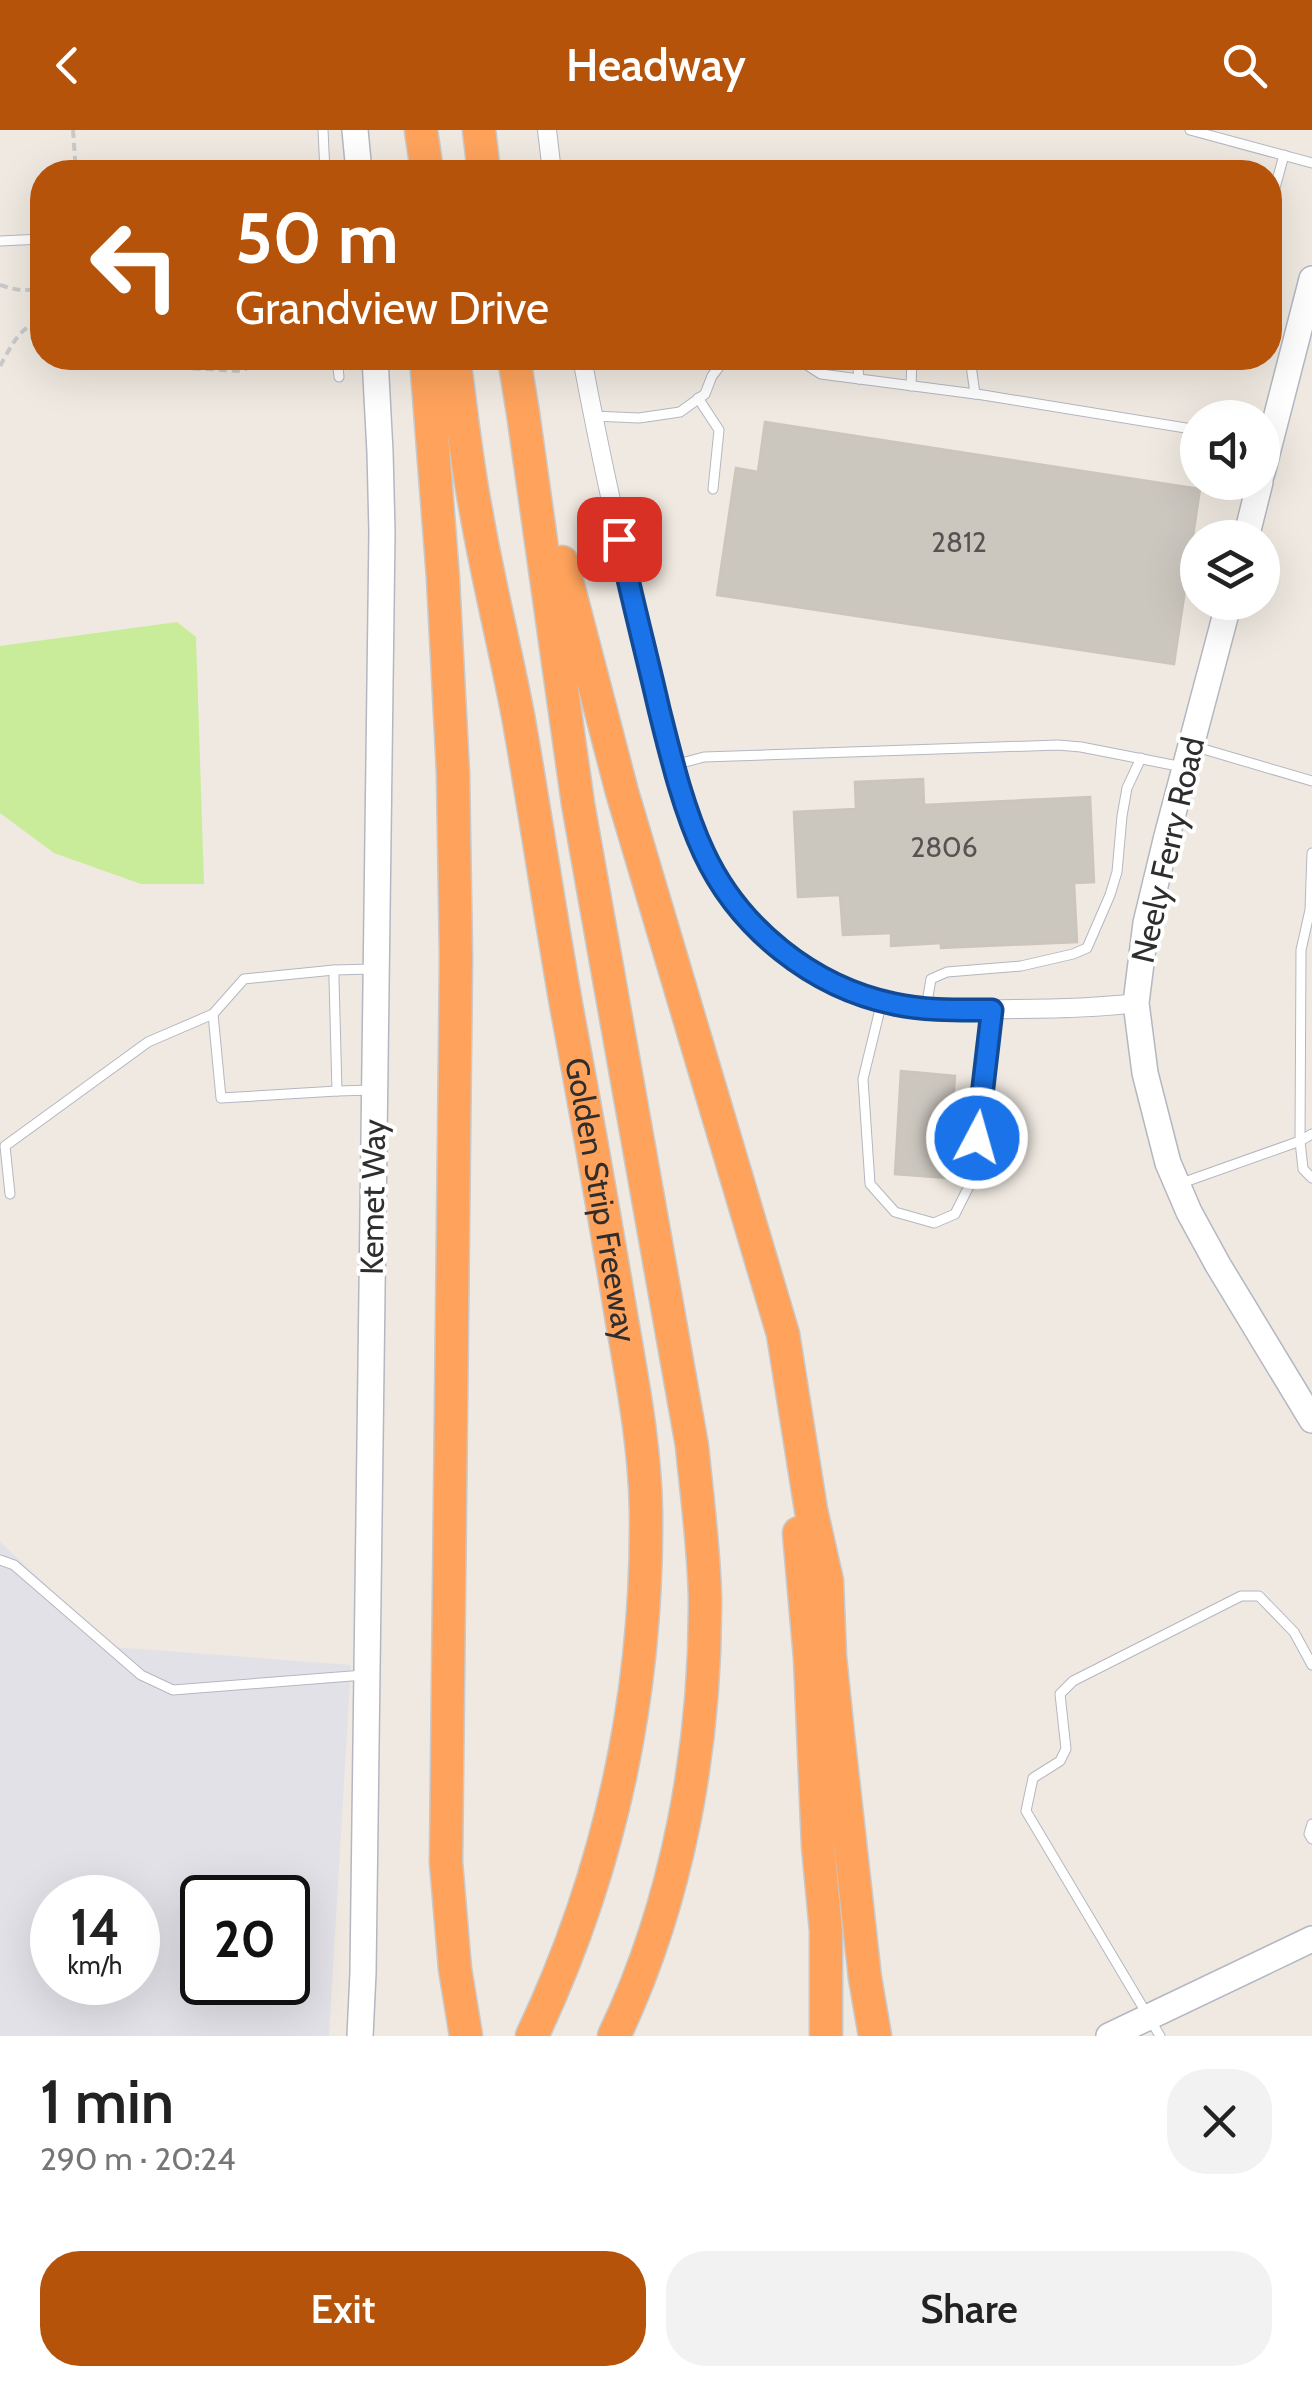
<!DOCTYPE html>
<html lang="en">
<head>
<meta charset="utf-8">
<style>
  body { margin:0; font-family:Cabin,sans-serif; background:#f2f2f2; color:#222; height:100vh; display:flex; flex-direction:column; font-size:38px; white-space:nowrap }
  * { box-sizing:border-box; margin:0 }
  p { font-size:32px; color:#767676 }
  .icon { flex:none; width:55px; height:55px; fill:none; stroke:currentColor; stroke-width:2; stroke-linecap:round; stroke-linejoin:round }
  .map { position:relative; height:1906px; overflow:hidden }
  .side { display:flex; flex-direction:column; background:#fff; flex:1 }
  .side>* { flex:none }
  .banner { position:absolute; left:30px; top:30px; width:1252px; height:210px; border-radius:40px; box-shadow:0 10px 40px #0002; background:#b45309; color:#fff; overflow:hidden }
  .controls { position:absolute; left:1180px; top:270px; display:grid; gap:20px }
  .controls a { display:grid; place-items:center; width:100px; height:100px; border-radius:50%; background:#fff; box-shadow:0 10px 40px #0002; font-size:50px }
  .speed { position:absolute; left:30px; top:1745px; display:flex; gap:20px; font-size:50px; font-weight:700; text-align:center }
  .speed>* { display:grid; place-content:center; width:130px; height:130px; border-radius:50%; background:#fff; box-shadow:0 10px 40px #0002; line-height:1 }
  .speed small { font-size:25px; font-weight:400 }
  .speed .limit { border:5px solid #111; border-radius:15px; background:#fff; color:#111 }
  .pin { position:absolute; display:grid; place-items:center; width:85px; height:85px; color:#fff; margin:-42px; border-radius:20px; box-shadow:0 5px 15px #0006 }
  .me { position:absolute; width:110px; margin:-55px; rotate:6deg; stroke-linejoin:round; filter:drop-shadow(0 0 8px #0008) }
  .turn { display:flex; align-items:center; gap:35px; height:210px; padding:0 40px; font-size:45px }
  .turn .icon { width:130px; height:130px; stroke-width:2.5 }
  .turn b { display:block; font-size:70px; line-height:85px }
  .round { display:grid; place-items:center; flex:none; width:105px; height:105px; border-radius:40px; background:#f2f2f2 }
  .head { display:flex; align-items:center; justify-content:space-between; height:170px; padding:0 40px }
  h1 { font-size:60px; font-weight:600; line-height:75px }
  .button { display:flex; gap:20px; margin-top:auto; padding:20px 40px }
  .button a { flex:1; height:115px; border-radius:40px; background:#b45309; color:#fff; font-size:40px; font-weight:600; line-height:115px; text-align:center }
  .button a+a { background:#f2f2f2; color:#222 }
  header { display:flex; justify-content:space-between; align-items:center; height:130px; padding:0 40px; background:#b45309; color:#fff; font-size:45px; font-weight:600 }
  .map>svg:first-child { display:block }
  .industrial { fill:#e3e1e8; fill-rule:evenodd }
  .pitch { fill:#c9ec9a }
  .building { fill:#cbc7bf; stroke:#cbc5ba; stroke-width:2.5 }
  .lines { fill:none; stroke-linecap:round; stroke-linejoin:round }
  .lane-casing { stroke:#b4b7c1; stroke-width:11 }
  .street-casing { stroke:#b4b7c1; stroke-width:20 }
  .secondary-casing { stroke:#b4b7c1; stroke-width:28 }
  .highway-casing { stroke:#c9c9c9; stroke-width:35 }
  .path { stroke:#c9c9c9; stroke-width:4; stroke-dasharray:8 5; stroke-linecap:butt }
  .lane { stroke:#fff; stroke-width:9 }
  .street { stroke:#fff; stroke-width:18 }
  .secondary { stroke:#fff; stroke-width:25 }
  .highway { stroke:#ffa35c; stroke-width:32 }
  .route-casing { stroke:#114b97; stroke-width:25 }
  .route { stroke:#1a73e8; stroke-width:18 }
  .labels { text-anchor:middle; stroke-width:8; stroke-linejoin:round; paint-order:stroke }
  .number-label { font-size:28px; fill:#555452 }
  .street-label { font-size:32px; fill:#2e2e2e; stroke:#fff }
</style>
</head>
<body>
<header><svg class="icon" aria-label="back" viewBox="0 0 24 24"><path d="M15 5l-7 7 7 7"/></svg>Headway<svg class="icon" aria-label="search" viewBox="0 0 24 24"><circle cx="10" cy="10" r="6"/><path d="M15 15l6 6"/></svg></header>
<div class="map">
<svg width="1312" height="1906" viewBox="0 0 1312 1906">
  <rect width="100%" height="100%" fill="#efe9e1"/>
  <path class="industrial" d="M 0,1412 L 113,1517 L 351,1535 L 329,1906 L 0,1906 ZM 52,1768 L 138,1768 L 138,1852 L 52,1852 ZM 202,1768 L 288,1768 L 288,1852 L 202,1852 Z"/>
  <polygon class="pitch" points="177,492 196,507 204,754 141,754 54,723 0,683 0,516"/>
  <g class="building">
    <polygon points="765,292 1200,359 1174,534 717,465 736,338 758,342"/>
    <polygon points="923,649 924,675 1090,667 1094,752 1074,753 1077,812 941,818 941,813 891,816 891,803 843,805 840,765 798,767 794,682 856,679 855,652"/>
    <polygon points="901,941 955,946 947,1048 895,1044"/>
  </g>
  <g class="lines">
    <g class="lane-casing">
      <g id="lane">
        <polyline points="323,0 325,42"/>
        <polyline points="1190,0 1312,33"/>
        <polyline points="936,42 940,38 944,42"/>
        <polyline points="1270,76 1284,25"/>
        <polyline points="0,111 42,109"/>
        <polyline points="337,228 339,247"/>
        <polyline points="796,228 821,244 983,265 1198,300"/>
        <polyline points="857,228 859,249"/>
        <polyline points="970,228 975,264"/>
        <polyline points="911,256 912,228"/>
        <polyline points="698,268 719,300 713,359"/>
        <polyline points="593,286 639,288 680,282 705,264 712,246 726,228"/>
        <polyline points="1193,616 1312,651"/>
        <polyline points="674,635 704,627 1058,615 1081,617 1183,637"/>
        <polyline points="882,871 863,949 870,1054 895,1082 934,1093 955,1084 974,1046 992,880"/>
        <polyline points="926,878 931,849 947,842 1021,836 1073,824 1087,818 1110,765 1117,742 1122,686 1127,658 1141,628"/>
        <polyline points="213,884 221,968 337,961"/>
        <polyline points="372,960 337,961 334,849 334,840 372,839"/>
        <polyline points="1312,1004 1300,1011 1303,1039 1312,1048"/>
        <polyline points="1179,1054 1300,1011 1301,820 1310,780 1312,723"/>
        <polyline points="10,1064 5,1016 148,912 213,884 244,849 334,840"/>
        <polyline points="0,1430 14,1435 141,1545 173,1560 364,1545"/>
        <polyline points="1312,1694 1309,1704 1312,1709"/>
        <polyline points="1160,1906 1026,1681 1033,1648 1060,1631 1066,1619 1060,1564 1073,1551 1241,1466 1259,1466 1294,1502 1312,1535"/>
      </g>
    </g>
    <g class="street-casing">
      <g id="street">
        <polyline points="547,0 552,42"/>
        <path d="M 582,228 C 602,335 626,441 652,547 C 666,604 679,669 703,722 C 741,804 826,868 916,878 C 948,881 982,880 1015,879 C 1055,879 1095,878 1136,873"/>
      </g>
    </g>
    <g class="secondary-casing">
      <g id="secondary">
        <polyline points="355,0 359,42"/>
        <polyline points="1262,343 1312,149"/>
        <polyline points="1246,408 1260,352"/>
        <polyline points="1229,472 1167,706 1146,793 1136,873 1145,943 1168,1033 1189,1082 1218,1135 1312,1290"/>
        <polyline points="360,1906 363,1843 382,402 380,322 375,228"/>
        <polyline points="1109,1906 1312,1809"/>
      </g>
    </g>
    <g class="highway-casing">
      <g id="highway">
        <polyline points="421,0 427,42"/>
        <polyline points="479,0 484,42"/>
        <polyline points="426,228 443,448 453,643 456,828 446,1732 455,1839 466,1906"/>
        <path id="s1" d="M 454,228 C 461,278 466,330 476,381 C 488,451 506,521 519,591 C 536,688 550,784 567,880 C 586,981 604,1083 621,1185 C 632,1249 645,1316 646,1381 C 648,1566 611,1739 532,1906"/>
        <path d="M 514,228 L 523,283 L 578,674 L 692,1316 C 697,1367 704,1418 705,1468 C 706,1617 678,1772 614,1906"/>
        <polyline points="562,432 622,662 783,1204 811,1380 827,1451 830,1527 838,1605 865,1848 875,1906"/>
        <polyline points="799,1403 810,1528 818,1716 826,1801 826,1906"/>
      </g>
    </g>
    <g class="path">
      <polyline points="73,0 76,42"/>
      <path d="M 0,155 C 15,160 27,163 42,156"/>
      <polyline points="142,228 185,238 241,241 269,228"/>
      <path d="M 0,236 C 11,217 19,196 42,191"/>
    </g>
    <use href="#lane" class="lane"/>
    <use href="#street" class="street"/>
    <use href="#secondary" class="secondary"/>
    <use href="#highway" class="highway"/>
  </g>
  <g class="lines">
    <g class="route-casing">
      <path id="route" d="M 619,409 C 631,466 646,522 659,579 C 671,627 683,678 704,723 C 739,798 812,857 894,874 C 926,881 959,880 992,880 L 977,1008"/>
    </g>
    <use href="#route" class="route"/>
  </g>
  <g class="labels">
    <g class="number-label">
      <text x="959" y="422">2812</text>
      <text x="944" y="727">2806</text>
    </g>
    <g class="street-label">
      <text transform="translate(1168 720) rotate(-77)" y="11">Neely Ferry Road</text>
      <text transform="translate(373 1067) rotate(-89)" y="11">Kemet Way</text>
      <text dy="11" stroke="none"><textPath href="#s1" startOffset="855">Golden Strip Freeway</textPath></text>
    </g>
  </g>
</svg>
<div class="controls">
<a><svg class="icon" aria-label="sound" viewBox="0 0 24 24"><path d="M4 9h4l5-4v14l-5-4H4zM17 9q2 3 0 6"/></svg></a>
<a><svg class="icon" aria-label="layers" viewBox="0 0 24 24"><path d="M12 4l9 5-9 5-9-5zM3 14l9 5 9-5"/></svg></a>
</div>
<div class="speed"><div>14<small>km/h</small></div><div class="limit">20</div></div>
<div class="pin" style="left:619px;top:409px;background:#d93025"><svg class="icon" aria-label="arrive" viewBox="0 0 24 24"><path d="M6 21V4h12l-3 4 3 4H6"/></svg></div>
<svg class="me" style="left:977px;top:1008px" viewBox="-20 -20 40 40"><circle r="17" fill="#1a73e8" stroke="#fff" stroke-width="3"/><path d="M0-11L8 9 0 5-8 9z" fill="#fff"/></svg>
<div class="banner">
<div class="turn"><svg class="icon" aria-label="left" viewBox="0 0 24 24"><path d="M17 20v-9H6M10 6l-5 5 5 5"/></svg><div><b>50 m</b>Grandview Drive</div></div>
</div>
</div>
<section class="side">
<div class="head"><div><h1>1 min</h1><p>290 m · 20:24</p></div><a class="round"><svg class="icon" aria-label="close" viewBox="0 0 24 24"><path d="M6 6l12 12M18 6L6 18"/></svg></a></div>
<div class="button"><a>Exit</a><a>Share</a></div>
</section>
</body>
</html>
